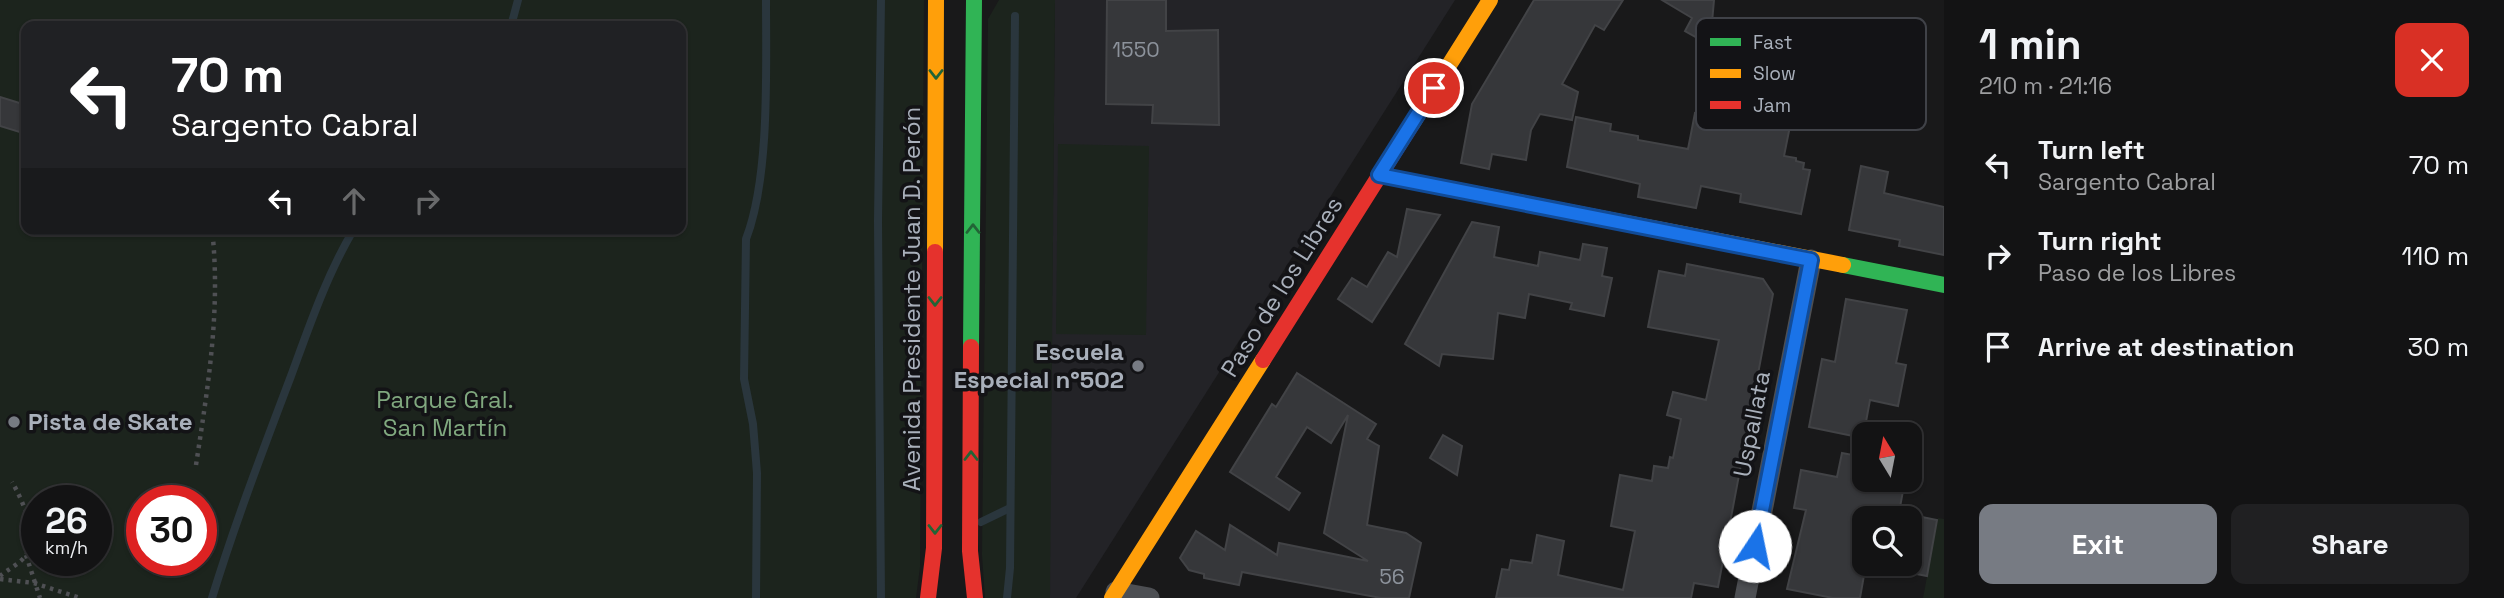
<!DOCTYPE html>
<html lang="en">
<head>
<meta charset="utf-8">
<style>
  body { margin:0; font-family:"Space Grotesk",sans-serif; background:#202022; color:#f1f3f6; height:100vh; display:flex; flex-direction:column; font-size:26px; white-space:nowrap }
  * { box-sizing:border-box; margin:0 }
  p { font-size:23px; color:#9d9ea0 }
  .icon { flex:none; width:38px; height:38px; fill:none; stroke:currentColor; stroke-width:2; stroke-linecap:round; stroke-linejoin:round }
  .map { position:relative; flex:1; overflow:hidden }
  .details { display:flex; flex-direction:column; background:#131314; width:560px }
  .details>* { flex:none }
  .banner { position:absolute; left:21px; top:21px; width:665px; height:214px; border-radius:14px; box-shadow:0 2px 5px #0004,0 0 0 2px #323234; background:#202124; color:#fff; overflow:hidden }
  .needle { width:46px; rotate:350deg }
  .tools { position:absolute; left:1852px; top:422px; display:grid; gap:14px }
  .tools a { display:grid; place-items:center; width:70px; height:70px; border-radius:14px; background:#131314; box-shadow:0 2px 5px #0004,0 0 0 2px #323234; font-size:35px }
  .speed { position:absolute; left:21px; top:485px; display:flex; gap:14px; font-size:35px; font-weight:700; text-align:center }
  .speed>* { display:grid; place-content:center; width:91px; height:91px; border-radius:50%; background:#131314; box-shadow:0 2px 5px #0004,0 0 0 2px #323234; line-height:1 }
  .speed small { font-size:18px; font-weight:400 }
  .speed .limit { border:10px solid #d22; background:#fff; color:#111 }
  .pin { position:absolute; display:grid; place-items:center; width:60px; height:60px; color:#fff; margin:-30px; border:4px solid #fff; border-radius:50%; box-shadow:0 2px 7px #0007 }
  .me { position:absolute; width:77px; margin:-38px; rotate:11deg; stroke-linejoin:round; filter:drop-shadow(0 0 5px #0008) }
  .turn { display:flex; align-items:center; gap:24px; height:147px; padding:0 35px; font-size:32px }
  .turn .icon { width:91px; height:91px; stroke-width:2.5 }
  .turn b { display:block; font-size:49px; line-height:60px }
  .lanes { display:flex; align-items:center; height:66px; padding:0 35px; background:#0003; justify-content:center; gap:35px; direction:ltr }
  .lanes .off { opacity:.35 }
  .round { display:grid; place-items:center; flex:none; width:74px; height:74px; border-radius:14px; background:#202022 }
  .summary { display:flex; align-items:center; justify-content:space-between; height:119px; padding:0 35px }
  h1 { font-size:42px; font-weight:800; line-height:52px }
  .action { display:flex; gap:14px; margin-top:auto; padding:14px 35px }
  .action a { flex:1; height:80px; border-radius:14px; background:#777b83; color:#fff; font-size:28px; font-weight:800; line-height:80px; text-align:center }
  .action a+a { background:#202022; color:#f1f3f6 }
  ul { padding:0; list-style:none }
  li { display:flex; align-items:center; gap:21px; height:91px; padding:0 35px }
  li div { flex:1 }
  li b { display:block; font-size:26px }
  li em { font-style:normal }
  main { display:flex; flex:1; min-height:0 }
  .map>svg:first-child { display:block }
  .built { fill:#232327 }
  .green { fill:#1c241d; fill-rule:evenodd }
  .lines { fill:none; stroke-linecap:round; stroke-linejoin:round }
  .stream { stroke:#2a363d; stroke-width:8 }
  .building { fill:#36373a; stroke:#424346; stroke-width:2 }
  .path { stroke:#4f5054; stroke-width:4.5; stroke-dasharray:3.5 5; stroke-linecap:butt }
  .street { stroke:#4d4f53; stroke-width:21 }
  .fast { stroke:#30b455; stroke-width:16 }
  .slow { stroke:#ff9f0a; stroke-width:16 }
  .jam { stroke:#e5322d; stroke-width:16 }
  .oneway { stroke:#226436 }
  .route-casing { stroke:#114b97; stroke-width:18 }
  .route { stroke:#1a73e8; stroke-width:12 }
  .poi-dot { fill:#777b83; stroke:#131316; stroke-width:2.5 }
  .labels { text-anchor:middle; stroke-width:7; stroke-linejoin:round; paint-order:stroke }
  .number-label { font-size:21px; fill:#8c929b }
  .street-label { font-size:24px; fill:#a9b0bb; stroke:#131316 }
  .poi-label { font-size:24px; font-weight:bold; fill:#a9b0bb; stroke:#131316; text-anchor:end }
  .park-label { font-size:24px; fill:#80a87f; stroke:#131316 }
  .key { fill:#131316; stroke:#404248; stroke-width:2 }
  .key-label { font-size:19px; fill:#a9b0bb }
</style>
</head>
<body>
<main>
<div class="map">
<svg width="1944" height="598" viewBox="0 0 1944 598">
  <rect width="100%" height="100%" fill="#19191a"/>
  <polygon class="built" points="1055,0 1455,0 1076,598 1049,598"/>
  <g class="green">
    <path d="M 0,0 L 924,0 L 920,567 L 916,598 L 0,598 ZM 26,26 L 681,26 L 681,229 L 26,229 ZM 37,500 L 96,500 L 96,560 L 37,560 ZM 142,500 L 201,500 L 201,560 L 142,560 Z"/>
    <polygon points="999,0 1055,0 1050,598 985,598 982,555 988,19"/>
    <polygon points="1058,144 1149,146 1146,335 1056,334"/>
    <polygon points="1938,518 1944,519 1944,598 1923,598"/>
  </g>
  <g class="lines">
    <g class="stream">
      <polyline points="511,26 518,0"/>
      <polyline points="981,522 1010,508"/>
      <path d="M 212,598 C 235,523 263,450 291,376 C 309,327 327,274 354,229"/>
      <path d="M 756,598 L 757,473 L 753,424 L 744,379 L 746,239 C 770,177 766,68 766,0"/>
      <polyline points="881,598 878,221 881,0"/>
      <polyline points="1007,598 1010,568 1015,16"/>
    </g>
  </g>
  <g class="building">
    <polygon points="1107,0 1166,0 1166,31 1218,30 1219,125 1152,123 1153,105 1106,104"/>
    <polygon points="1534,0 1623,0 1604,30 1595,25 1562,84 1578,92 1572,120 1540,114 1531,130 1526,160 1492,154 1489,169 1461,163 1472,104"/>
    <polygon points="1662,0 1714,0 1710,45 1685,31 1692,18"/>
    <polygon points="1760,74 1799,81 1784,156 1796,158 1796,161 1804,163 1803,169 1810,170 1801,214 1740,202 1741,194 1701,186 1696,208 1638,197 1640,184 1567,167 1576,117 1611,124 1610,131 1638,136 1638,140 1688,149 1695,113 1751,123"/>
    <polygon points="0,97 26,105 26,134 0,126"/>
    <polygon points="1861,166 1888,172 1884,193 1944,207 1944,255 1899,246 1900,240 1849,230"/>
    <polygon points="1407,209 1440,215 1372,322 1338,299 1352,278 1367,287 1388,252 1397,257"/>
    <polygon points="1472,222 1499,227 1494,257 1538,266 1540,252 1580,260 1583,244 1607,248 1602,276 1612,278 1604,316 1570,309 1572,303 1529,294 1525,318 1498,313 1493,359 1442,354 1439,366 1405,344"/>
    <polygon points="1687,264 1763,279 1773,294 1718,587 1694,583 1691,598 1496,598 1502,569 1509,570 1511,560 1532,563 1537,535 1564,541 1558,575 1623,590 1635,531 1611,526 1620,475 1652,481 1654,466 1668,468 1670,457 1673,458 1681,419 1667,415 1673,392 1706,400 1719,340 1648,327 1659,271 1685,276"/>
    <polygon points="1846,299 1907,310 1896,363 1906,365 1898,406 1870,400 1863,438 1809,427 1822,359 1835,362"/>
    <polygon points="1297,373 1376,424 1367,439 1379,446 1367,525 1406,533 1421,543 1409,598 1381,598 1242,572 1239,585 1204,578 1204,574 1189,570 1180,558 1196,531 1225,550 1230,525 1277,555 1279,543 1368,561 1324,533 1348,415 1331,443 1307,427 1276,477 1300,493 1289,510 1230,472 1272,404 1276,407"/>
    <polygon points="1443,435 1462,446 1457,475 1430,458"/>
    <polygon points="1842,453 1864,457 1864,480 1905,480 1898,518 1864,518 1866,564 1860,598 1833,598 1787,589 1806,510 1794,508 1801,470 1837,477"/>
    <polygon points="1917,516 1937,520 1927,576 1906,572"/>
  </g>
  <g class="lines">
    <g class="path">
      <path d="M 196,465 C 208,386 221,309 212,229"/>
      <polyline points="26,555 40,598"/>
      <path d="M 0,576 C 7,570 21,563 26,555 C 39,536 22,499 12,482"/>
      <polyline points="0,579 34,583 80,598"/>
    </g>
    <g class="street">
      <polyline points="1116,592 1149,598"/>
      <polyline points="1745,598 1811,260"/>
    </g>
    <g class="fast">
      <polyline points="1843,265 1944,285"/>
      <polyline points="971,347 974,0"/>
    </g>
    <g class="slow">
      <polyline points="1412,124 1490,0"/>
      <polyline points="1379,175 1843,265"/>
      <polyline points="935,252 936,0"/>
      <polyline points="1112,598 1263,360"/>
    </g>
    <g class="jam">
      <polyline points="971,347 970,551 975,598"/>
      <polyline points="1263,360 1412,124"/>
      <polyline points="928,598 934,548 935,252"/>
    </g>
  </g>
  <defs><path id="oneway-chevron" d="M-2-3.5L2.5 0L-2 3.5" fill="none" stroke-width="1.6" stroke-linecap="round" stroke-linejoin="round" transform="scale(1.75)"/></defs>
  <g class="oneway">
    <use href="#oneway-chevron" transform="translate(936 74) rotate(90)"/>
    <use href="#oneway-chevron" transform="translate(973 229) rotate(-90)"/>
    <use href="#oneway-chevron" transform="translate(935 301) rotate(90)"/>
    <use href="#oneway-chevron" transform="translate(971 456) rotate(-90)"/>
    <use href="#oneway-chevron" transform="translate(935 529) rotate(90)"/>
  </g>
  <g class="lines">
    <g class="route-casing">
      <polyline id="route" points="1434,88 1379,175 1811,260 1755,546"/>
    </g>
    <use href="#route" class="route"/>
  </g>
  <g class="poi-dot">
    <circle cx="1138" cy="366" r="7"/>
    <circle cx="14" cy="422" r="7"/>
  </g>
  <g class="labels">
    <g class="number-label">
      <text x="1136" y="57">1550</text>
      <text x="1392" y="584">56</text>
    </g>
    <g class="street-label">
      <text transform="translate(1282 287) rotate(-58)" y="8">Paso de los Libres</text>
      <text transform="translate(912 299) rotate(-90)" y="8">Avenida Presidente Juan D. Perón</text>
      <text transform="translate(1752 424) rotate(-79)" y="8">Uspallata</text>
    </g>
    <g class="poi-label">
      <text x="1124" y="360">Escuela<tspan x="1124" dy="28">Especial n°502</tspan></text>
      <text x="28" y="430" text-anchor="start">Pista de Skate</text>
    </g>
    <g class="park-label">
      <text x="445" y="408">Parque Gral.<tspan x="445" dy="28">San Martín</tspan></text>
    </g>
  </g>
  <rect x="1696" y="18" width="230" height="112" rx="10" class="key"/>
  <rect x="1710" y="38" width="31" height="8" fill="#30b455"/>
  <rect x="1710" y="69" width="31" height="9" fill="#ff9f0a"/>
  <rect x="1710" y="101" width="31" height="8" fill="#e5322d"/>
  <g class="key-label">
    <text x="1753" y="49">Fast</text>
    <text x="1753" y="80">Slow</text>
    <text x="1753" y="112">Jam</text>
  </g>
</svg>
<div class="tools">
<a><svg class="needle" viewBox="-14 -14 28 28"><path d="M0-13l5 13h-10z" fill="#e53935"/><path d="M0 13l5-13h-10z" fill="#9d9ea0"/></svg></a>
<a><svg class="icon" aria-label="search" viewBox="0 0 24 24"><circle cx="10" cy="10" r="6"/><path d="M15 15l6 6"/></svg></a>
</div>
<div class="speed"><div>26<small>km/h</small></div><div class="limit">30</div></div>
<div class="pin" style="left:1434px;top:88px;background:#d93025"><svg class="icon" aria-label="arrive" viewBox="0 0 24 24"><path d="M6 21V4h12l-3 4 3 4H6"/></svg></div>
<svg class="me" style="left:1755px;top:546px" viewBox="-20 -20 40 40"><circle r="19" fill="#fff"/><path d="M0-13L10 11 0 6-10 11z" fill="#1a73e8"/></svg>
<div class="banner">
<div class="turn"><svg class="icon" aria-label="left" viewBox="0 0 24 24"><path d="M17 20v-9H6M10 6l-5 5 5 5"/></svg><div><b>70 m</b>Sargento Cabral</div></div>
<div class="lanes"><svg class="icon" aria-label="left" viewBox="0 0 24 24"><path d="M17 20v-9H6M10 6l-5 5 5 5"/></svg><svg class="icon off" aria-label="ahead" viewBox="0 0 24 24"><path d="M12 20V5M6 11l6-6 6 6"/></svg><svg class="icon off" aria-label="right" viewBox="0 0 24 24"><path d="M7 20v-9h11M14 6l5 5-5 5"/></svg></div>
</div>
</div>
<section class="details">
<div class="summary"><div><h1>1 min</h1><p>210 m · 21:16</p></div><a class="round" style="background:#d93025;color:#fff"><svg class="icon" aria-label="close" viewBox="0 0 24 24"><path d="M6 6l12 12M18 6L6 18"/></svg></a></div>
<ul>
<li><svg class="icon" aria-label="left" viewBox="0 0 24 24"><path d="M17 20v-9H6M10 6l-5 5 5 5"/></svg><div><b>Turn left</b><p>Sargento Cabral</p></div><em>70 m</em></li>
<li><svg class="icon" aria-label="right" viewBox="0 0 24 24"><path d="M7 20v-9h11M14 6l5 5-5 5"/></svg><div><b>Turn right</b><p>Paso de los Libres</p></div><em>110 m</em></li>
<li><svg class="icon" aria-label="arrive" viewBox="0 0 24 24"><path d="M6 21V4h12l-3 4 3 4H6"/></svg><div><b>Arrive at destination</b></div><em>30 m</em></li>
</ul>
<div class="action"><a>Exit</a><a>Share</a></div>
</section>
</main>
</body>
</html>
